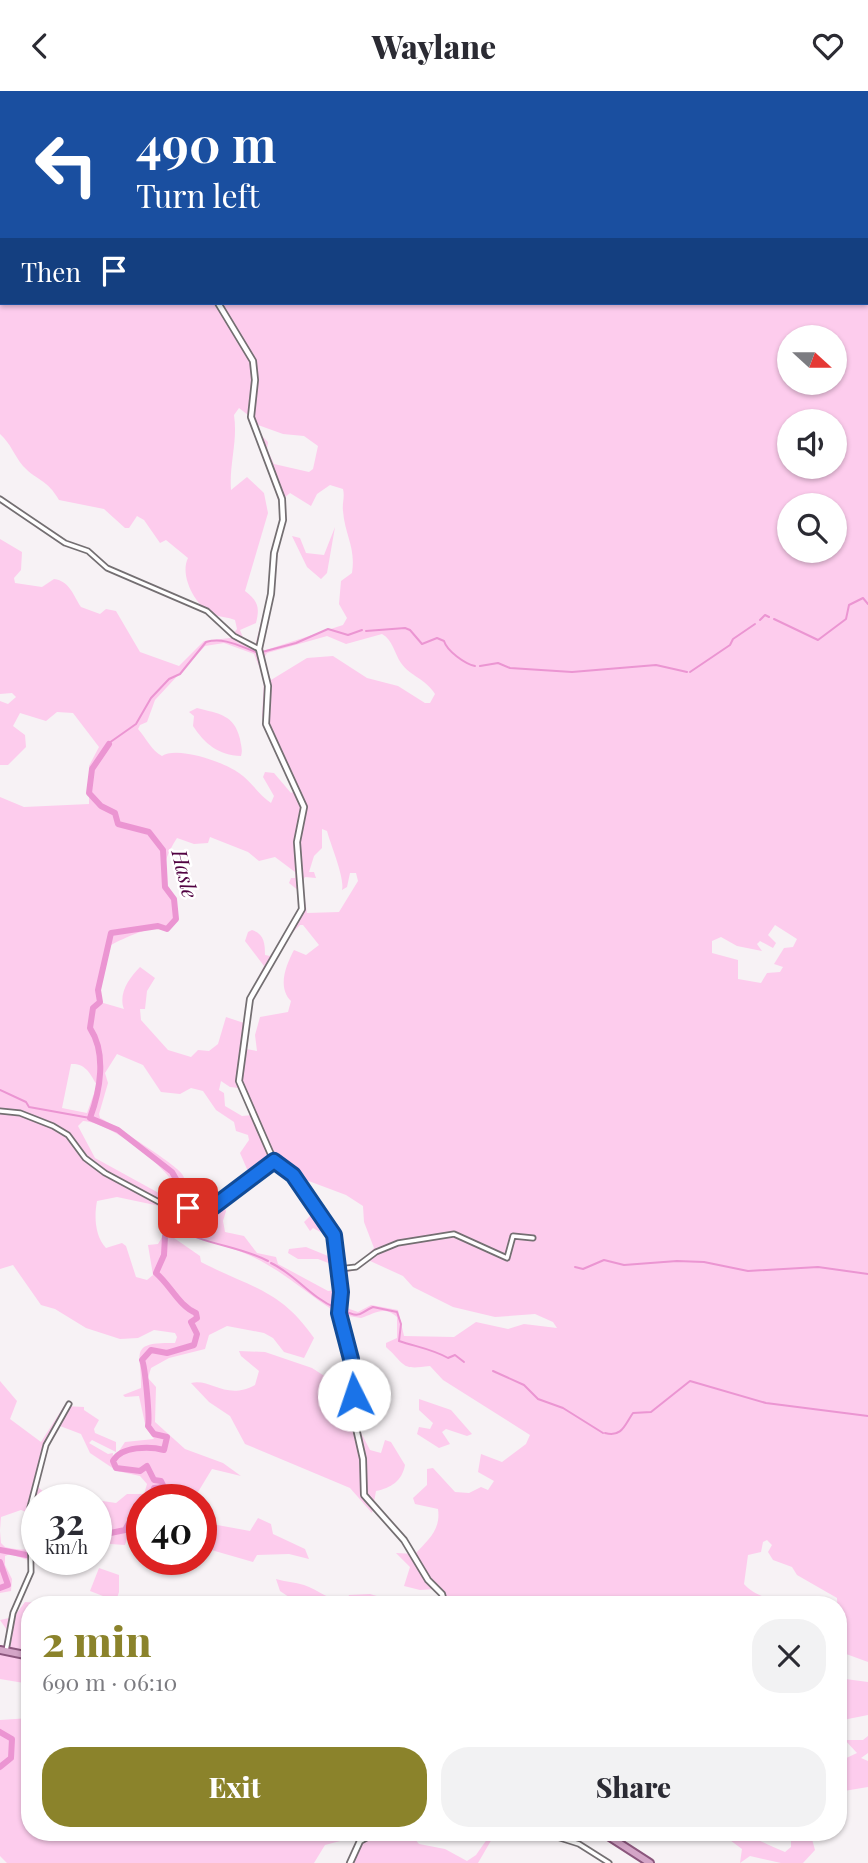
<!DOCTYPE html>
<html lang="en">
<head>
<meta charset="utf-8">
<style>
  body { margin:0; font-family:"Playfair Display",serif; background:#f2f2f3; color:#2b2b33; height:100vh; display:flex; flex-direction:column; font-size:26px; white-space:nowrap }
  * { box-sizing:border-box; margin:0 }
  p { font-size:23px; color:#7c7c81 }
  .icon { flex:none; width:38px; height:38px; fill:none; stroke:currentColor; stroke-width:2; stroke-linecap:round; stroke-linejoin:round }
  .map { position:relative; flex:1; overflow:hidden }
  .side { position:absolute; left:21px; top:1505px; width:826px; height:245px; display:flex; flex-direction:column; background:#fff; border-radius:28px; box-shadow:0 2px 5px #0004 }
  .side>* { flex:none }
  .hud { position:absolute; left:0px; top:0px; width:868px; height:214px; box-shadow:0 2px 5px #0004; background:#1a4fa0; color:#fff; overflow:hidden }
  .needle { width:46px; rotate:111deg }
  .tools { position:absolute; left:777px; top:234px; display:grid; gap:14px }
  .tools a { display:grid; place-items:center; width:70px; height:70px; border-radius:50%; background:#fff; box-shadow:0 2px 5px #0004; font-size:35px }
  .speed { position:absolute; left:21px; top:1393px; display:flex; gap:14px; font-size:35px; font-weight:700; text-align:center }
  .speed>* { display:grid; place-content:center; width:91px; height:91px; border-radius:50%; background:#fff; box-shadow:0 2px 5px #0004; line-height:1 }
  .speed small { font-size:18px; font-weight:400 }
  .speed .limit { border:10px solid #d22; background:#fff; color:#111 }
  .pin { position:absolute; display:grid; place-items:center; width:60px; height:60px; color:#fff; margin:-30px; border-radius:14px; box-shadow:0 4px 10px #0006 }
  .me { position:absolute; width:77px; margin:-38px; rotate:356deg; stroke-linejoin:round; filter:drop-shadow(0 0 5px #0008) }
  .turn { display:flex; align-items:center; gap:24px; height:147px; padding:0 21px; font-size:32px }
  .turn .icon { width:91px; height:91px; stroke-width:2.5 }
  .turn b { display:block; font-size:49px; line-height:60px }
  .then { display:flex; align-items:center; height:66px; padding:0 21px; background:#0003; gap:14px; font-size:26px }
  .round { display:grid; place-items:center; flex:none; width:74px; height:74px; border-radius:28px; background:#f2f2f3 }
  .head { display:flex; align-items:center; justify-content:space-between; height:119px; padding:0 21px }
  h1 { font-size:42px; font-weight:800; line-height:52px; color:#8b832b }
  .cta { display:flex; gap:14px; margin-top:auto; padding:14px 21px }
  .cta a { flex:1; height:80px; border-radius:28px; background:#8b832b; color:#fff; font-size:28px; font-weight:800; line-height:80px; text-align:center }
  .cta a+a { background:#f2f2f3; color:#2b2b33 }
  header { display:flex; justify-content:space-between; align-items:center; height:91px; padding:0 21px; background:#fff; font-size:32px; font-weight:800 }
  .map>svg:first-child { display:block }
  .green { fill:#fdcced; fill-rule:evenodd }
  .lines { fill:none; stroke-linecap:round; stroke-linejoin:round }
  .stream { stroke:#eb95d2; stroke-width:2 }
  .river { stroke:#eb95d2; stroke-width:6 }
  .minor-casing { stroke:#746f72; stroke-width:7 }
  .tertiary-casing { stroke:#746f72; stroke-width:8 }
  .secondary-casing { stroke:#746f72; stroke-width:8 }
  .primary-casing { stroke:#8b577d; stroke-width:10 }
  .minor { stroke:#fff; stroke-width:3.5 }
  .tertiary { stroke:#fff; stroke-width:4.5 }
  .secondary { stroke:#fff; stroke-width:4.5 }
  .primary { stroke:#d4a5c7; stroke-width:6 }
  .route-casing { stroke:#114b97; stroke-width:18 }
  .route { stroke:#1a73e8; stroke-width:12 }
  .labels { text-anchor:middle; stroke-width:5; stroke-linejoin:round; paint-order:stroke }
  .water-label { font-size:21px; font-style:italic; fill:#510242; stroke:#fff }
</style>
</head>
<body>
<header><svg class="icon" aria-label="back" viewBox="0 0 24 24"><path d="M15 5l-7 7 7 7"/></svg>Waylane<svg class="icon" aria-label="heart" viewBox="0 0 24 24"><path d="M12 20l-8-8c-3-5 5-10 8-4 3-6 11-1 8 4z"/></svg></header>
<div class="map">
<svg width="868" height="1772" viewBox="0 0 868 1772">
  <rect width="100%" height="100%" fill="#f7f2f5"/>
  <g class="green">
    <path d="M 0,0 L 157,0 L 2,2 L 2,212 L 866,212 L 868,195 L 868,1571 L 838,1560 L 838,1543 L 843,1537 L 838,1528 L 837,1507 L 797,1484 L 792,1476 L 773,1469 L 768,1461 L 772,1454 L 767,1449 L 763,1451 L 761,1461 L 748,1464 L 744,1493 C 757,1508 779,1509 795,1514 L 756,1514 L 747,1511 L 744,1514 L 442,1514 L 442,1508 L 435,1498 L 420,1499 L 404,1495 L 410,1476 L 396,1462 L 415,1463 C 428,1449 441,1439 438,1418 L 415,1413 L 413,1407 L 427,1394 L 427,1378 L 433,1377 L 455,1401 L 469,1402 L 481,1396 L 488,1399 L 494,1390 L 478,1381 L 481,1363 L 502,1371 L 526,1353 L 530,1344 L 443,1289 L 430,1275 C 400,1279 407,1275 386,1256 L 386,1252 L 397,1247 L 397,1226 C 384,1214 374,1223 361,1227 L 342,1224 L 351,1253 L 358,1299 L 352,1300 L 349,1271 L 334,1220 C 306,1202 282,1179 251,1165 C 228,1154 201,1150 177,1141 L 174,1147 L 200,1165 L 201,1171 C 251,1197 280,1198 314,1247 L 304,1267 L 284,1261 L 273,1247 L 264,1242 L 227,1235 L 209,1244 L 205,1258 L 169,1267 L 151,1277 L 148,1287 L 156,1296 L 155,1331 L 185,1358 L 223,1372 L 241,1385 L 212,1378 L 198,1401 L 175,1393 L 165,1394 L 156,1409 L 142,1409 L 142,1431 L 136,1444 L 127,1448 L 125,1454 L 96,1452 L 96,1409 L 116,1412 L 127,1403 L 144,1403 L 147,1393 L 140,1385 L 117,1380 L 90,1362 L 81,1343 L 60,1335 C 43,1348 43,1376 38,1396 L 48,1405 L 47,1409 L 37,1409 L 37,1449 L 26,1421 L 21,1419 L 1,1426 L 0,1439 L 0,1290 L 17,1310 L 10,1328 L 41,1351 L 64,1315 L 84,1316 L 84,1319 L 99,1329 L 94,1338 L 95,1342 L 116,1351 L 116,1361 L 92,1349 L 89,1352 L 108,1363 L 113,1362 L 112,1372 L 116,1375 L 119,1360 L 125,1351 L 154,1348 L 146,1337 L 139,1305 L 125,1306 L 123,1304 L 141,1297 C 142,1262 127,1251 175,1252 L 177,1246 L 175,1242 L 154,1239 L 138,1247 L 120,1248 L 86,1237 L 55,1218 L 41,1214 L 13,1174 L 0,1178 L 0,706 L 24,716 L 89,713 L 89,675 L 99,656 L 73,622 L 57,621 L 46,630 L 20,622 L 13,635 L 25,644 L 26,656 L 8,674 L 0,674 L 0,610 L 8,613 L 16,606 L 12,602 L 0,603 L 0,448 L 22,461 L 21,479 L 14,487 L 15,492 L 42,496 L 54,488 C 70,490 74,506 81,516 L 100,523 L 106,518 L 116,520 L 140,561 L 179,575 L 204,550 L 230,547 L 237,538 L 235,529 C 228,526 221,526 214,524 C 196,516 179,485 188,467 L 166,449 L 160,452 L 144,429 L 137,425 L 129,437 L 125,437 L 104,418 L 59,409 C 47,388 37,390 23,375 C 14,364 11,353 0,343 ZM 789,247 L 835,247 L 835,292 L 789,292 ZM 239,317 L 248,324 L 268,372 L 281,420 L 267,508 L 255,555 L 244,549 L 240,539 L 256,532 C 260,516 258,510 245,500 L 268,422 L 264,402 L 247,386 L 231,399 C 229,373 238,350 234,324 ZM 789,331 L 835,331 L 835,376 L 789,376 ZM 258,334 L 283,343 L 304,345 L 318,355 L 313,378 L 309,381 L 274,373 L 267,358 L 268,351 L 258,341 ZM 330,394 L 343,398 C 345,406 342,412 343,420 C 345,445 356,456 352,482 L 341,490 L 339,513 L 347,527 L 343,534 L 263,560 L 264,537 L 273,504 L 276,463 L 284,427 L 284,407 L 290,402 L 311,415 L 317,403 ZM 789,415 L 835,415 L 835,460 L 789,460 ZM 382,543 C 393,549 394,562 401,572 C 410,585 426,588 435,603 L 430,612 L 425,612 L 398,595 L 367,587 L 333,565 L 307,567 L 271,589 L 263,569 L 267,562 L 327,545 L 346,553 ZM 224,552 L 254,563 L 264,588 L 262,625 L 273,657 L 278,661 L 295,700 L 291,702 L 274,682 L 265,681 L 263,686 L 274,705 L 271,712 C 259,704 251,690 239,682 C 224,671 177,655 162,665 C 152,660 146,647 138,638 L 140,634 L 147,631 L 155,609 L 205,555 ZM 322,738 L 327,740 C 331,755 345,787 342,799 L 347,796 L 350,782 L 356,782 L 358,790 L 339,821 L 307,822 L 302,791 L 305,786 L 316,787 L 314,781 L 309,781 L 314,765 L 322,757 ZM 210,746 L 248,761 L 259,770 L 275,766 L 295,781 L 295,787 L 291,787 L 289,792 L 299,800 L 300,816 L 297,826 L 270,865 L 265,864 C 265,852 264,843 252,839 L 248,841 L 245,850 L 264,875 L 248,907 L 244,932 L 226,926 L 218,953 L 209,960 L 198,959 L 191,966 L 168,959 L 141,929 L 140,918 L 145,918 L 147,900 L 155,887 L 140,876 C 129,887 118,903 124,918 L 100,911 L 98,899 L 105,858 C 118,849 153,833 167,838 L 175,833 C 185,799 145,796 177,747 L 194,753 L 208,752 ZM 300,834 L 303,834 L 319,854 L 306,864 L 294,859 C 286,874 277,896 291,910 L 288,921 L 260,926 L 255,944 L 257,960 L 246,958 L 251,909 L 285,849 ZM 775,834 L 797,848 L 793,856 L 784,857 L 774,873 L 783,876 L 780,881 L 767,882 L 761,892 L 738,888 L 738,869 L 712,862 L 712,850 L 721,846 L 737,855 L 762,860 L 757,853 L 760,850 L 773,857 L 776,852 L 768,844 ZM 117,963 L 143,974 L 161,1001 L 180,1003 L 191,997 L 203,1000 L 216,1019 L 234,1031 L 236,1040 L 248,1044 L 249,1049 L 240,1062 L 250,1085 L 212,1114 C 184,1115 191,1097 182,1083 C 178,1075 111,1032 100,1027 L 99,1023 L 108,992 L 105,982 ZM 71,973 C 86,972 90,983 97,994 L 87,1022 L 62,1017 ZM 221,990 L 230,996 L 239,997 L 253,1024 L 242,1025 L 225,1015 L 224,1002 L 219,999 ZM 83,1030 C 111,1031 177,1081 181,1108 L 166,1106 L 95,1067 L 78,1035 ZM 274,1078 C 294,1078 305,1106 314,1121 L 304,1131 L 310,1140 L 313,1137 L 328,1145 L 332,1156 L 328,1165 L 306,1156 L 289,1158 L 288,1162 L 298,1168 L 318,1168 L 336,1175 L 337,1199 L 328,1200 L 278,1173 L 276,1166 L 257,1162 L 244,1145 L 225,1141 L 223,1130 L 226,1120 L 222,1112 L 252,1089 ZM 306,1089 L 346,1104 L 363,1115 L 364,1131 L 374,1157 L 356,1175 L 348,1176 L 340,1171 L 337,1149 L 306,1100 ZM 117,1106 L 169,1117 L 174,1120 L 173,1128 L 158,1153 L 148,1154 L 153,1184 L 147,1189 L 136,1186 L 126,1155 L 122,1152 L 106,1157 C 95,1145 94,1126 97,1110 ZM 368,1169 L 403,1185 L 413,1196 L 453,1216 L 495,1226 L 535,1223 L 553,1231 L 557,1237 L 524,1233 L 508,1238 L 476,1231 L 454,1246 L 404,1245 L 398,1219 L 371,1214 L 358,1221 L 341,1215 L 344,1198 L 341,1183 L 355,1179 Z"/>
    <polygon points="511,0 868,0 868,183 866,2"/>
    <polygon points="335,436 327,482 321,488 307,476 292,445 300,447 306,462 324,464"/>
    <path d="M 197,617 C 219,623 234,623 240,648 C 241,655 243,659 241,665 C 218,664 205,653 193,635 L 194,625 L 189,621 Z"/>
    <path d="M 239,1260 L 265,1261 L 312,1277 L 351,1302 L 358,1336 L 370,1359 L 381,1362 L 385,1349 L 391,1351 L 405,1374 C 402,1390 391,1397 376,1400 L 372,1422 L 350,1397 L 245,1353 L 230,1325 L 209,1311 L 191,1292 C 211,1287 226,1310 255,1294 L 259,1280 L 241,1265 Z"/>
    <polygon points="419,1308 451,1319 472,1343 467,1345 446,1338 442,1341 450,1353 439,1357 417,1343 419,1336 430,1338 433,1332 419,1319"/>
    <polygon points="258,1427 271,1433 273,1443 305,1458 309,1468 289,1463 257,1464 253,1471 201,1456 205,1441 201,1431 250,1440"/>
    <path d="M 0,1440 L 1,1452 L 5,1456 C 16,1459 26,1459 37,1458 L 37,1468 L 58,1468 L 58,1474 L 34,1471 L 10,1463 L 5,1465 L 5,1474 L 12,1488 L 11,1500 L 0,1502 Z"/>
    <polygon points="99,1477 119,1484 119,1501 116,1510 90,1500"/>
    <path d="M 276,1488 C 285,1491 295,1491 304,1494 C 319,1499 329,1511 347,1509 L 349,1504 L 370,1503 L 407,1514 L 301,1514 L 280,1500 Z"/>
    <polygon points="25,1511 68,1514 30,1514 30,1593 0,1588 0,1557 8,1554 11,1545 0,1529 14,1526"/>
    <polygon points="838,1587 868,1591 868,1624 838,1630"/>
    <polygon points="30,1627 30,1741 146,1741 145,1745 151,1748 159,1747 161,1741 409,1741 419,1753 445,1758 467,1770 476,1764 492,1741 496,1741 478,1772 347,1772 361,1747 359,1745 325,1754 314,1772 7,1772 0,1765 0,1629"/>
    <polygon points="868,1645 868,1662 861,1667 868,1670 868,1696 838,1701 838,1671 857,1662 845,1649 863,1649"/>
    <path d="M 719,1741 C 749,1741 760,1751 785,1761 L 791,1756 L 791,1745 L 810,1741 L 815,1759 L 803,1772 L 781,1772 L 750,1765 L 740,1772 L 742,1758 Z"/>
  </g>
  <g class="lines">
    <g class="stream">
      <polyline points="774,528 818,549 846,528 849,514 863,507 868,513"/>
      <polyline points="760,529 765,524 769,526"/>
      <path d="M 366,540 L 405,537 L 410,539 L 422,553 L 437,547 L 444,550 C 447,560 465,573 475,575"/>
      <polyline points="262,561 296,552 328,538 348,544 362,539"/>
      <polyline points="480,575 498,572 510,577 572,581 656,574 687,581"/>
      <polyline points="690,581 730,554 733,548 755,533"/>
      <path d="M 109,652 L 136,633 L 151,607 L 169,588 L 180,583 L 206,551 C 224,546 239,555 256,561"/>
      <polyline points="0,999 26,1011 29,1016 90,1027"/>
      <path d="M 173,1134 C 201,1154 238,1154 268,1170"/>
      <path d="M 271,1172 C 296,1184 310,1206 336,1217"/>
      <polyline points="575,1176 583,1178 604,1169 624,1174 677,1170 704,1171 748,1180 818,1176 868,1183"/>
      <path d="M 342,1219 C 362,1228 357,1223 373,1216 L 397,1221 L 401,1233 L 399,1250 C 417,1256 432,1258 448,1267 L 455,1264 L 464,1271"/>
      <polyline points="493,1280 524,1294 538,1308 563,1317 603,1342"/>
      <path d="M 605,1342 C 622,1347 625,1333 633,1322 L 651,1321 L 690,1290 L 766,1312 L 868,1325"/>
    </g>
    <g class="river">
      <path d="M 109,653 L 92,678 L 89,702 L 101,715 L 115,722 L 118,733 L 149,741 L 163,759 L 165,796 L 174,808 L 176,828 L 167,838 L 158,835 L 111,842 L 98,899 L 100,911 L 93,917 L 90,937 C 107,963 100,1000 90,1027 L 118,1039 L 172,1081 L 189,1111"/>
      <path d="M 142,1409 L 150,1407 L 154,1397 L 164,1396 L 161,1390 L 154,1389 L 147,1375 L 140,1380 L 116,1377 L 113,1370 C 121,1355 150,1355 164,1359 L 167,1346 L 154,1343 L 148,1335 C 150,1327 145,1275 142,1269 L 151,1259 L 167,1262 L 194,1254 L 197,1243 L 191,1231 L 197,1227 L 196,1222 C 179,1215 171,1195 156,1182 L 164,1164 L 165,1145 L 184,1125"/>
      <polyline points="96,1445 125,1439 142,1409"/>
      <polyline points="0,1459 37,1466"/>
      <polyline points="46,1468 53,1468"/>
      <polyline points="0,1471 8,1494 0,1497"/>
      <polyline points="0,1641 12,1648 11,1667 0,1676"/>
    </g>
    <g class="minor-casing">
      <g id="minor">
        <polyline points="0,408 65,452 88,460 107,477 207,520 234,545 259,558"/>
        <polyline points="0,1020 20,1022 53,1035 68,1044 85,1067 105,1082 159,1111 201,1122 274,1070"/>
        <polyline points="339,1178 356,1176 376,1161 398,1152 454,1143 507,1167 513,1145 533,1147"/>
        <polyline points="6,1560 13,1522 31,1481 30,1416 46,1354 69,1313"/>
        <polyline points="541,1741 579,1753 609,1772"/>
      </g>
    </g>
    <g class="tertiary-casing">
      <g id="tertiary">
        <polyline points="247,2 248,0"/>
        <polyline points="218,212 253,270 255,289 251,326 282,408 283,429 274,462 271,503 259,558 268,595 266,633 304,716 297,751 302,818 250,908 239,990 273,1068 293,1084 334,1145 341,1201 339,1222 351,1268 356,1337 363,1368 364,1404 404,1449 428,1489 442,1503 445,1514"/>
        <polyline points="350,1772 360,1750 376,1741"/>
      </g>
    </g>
    <g class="secondary-casing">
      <g id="secondary">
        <polyline points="420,0 422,2"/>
        <polyline points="866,186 868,187"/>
      </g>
    </g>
    <g class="primary-casing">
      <g id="primary">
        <polyline points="0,1559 30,1565"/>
        <polyline points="602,1741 650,1772"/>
      </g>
    </g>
    <use href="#minor" class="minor"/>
    <use href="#tertiary" class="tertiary"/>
    <use href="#secondary" class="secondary"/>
    <use href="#primary" class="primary"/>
  </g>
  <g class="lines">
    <g class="route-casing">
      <polyline id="route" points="188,1117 205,1122 274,1070 293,1084 334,1144 341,1201 339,1222 351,1268 354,1304"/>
    </g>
    <use href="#route" class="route"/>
  </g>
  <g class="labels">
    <g class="water-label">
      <text transform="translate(184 783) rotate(76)" y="7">Hasle</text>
    </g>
  </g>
</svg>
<div class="tools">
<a><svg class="needle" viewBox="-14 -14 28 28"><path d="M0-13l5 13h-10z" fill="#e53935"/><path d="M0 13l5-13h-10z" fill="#7c7c81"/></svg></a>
<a><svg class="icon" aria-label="sound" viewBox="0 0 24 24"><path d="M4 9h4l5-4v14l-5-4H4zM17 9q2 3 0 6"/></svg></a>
<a><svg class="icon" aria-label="search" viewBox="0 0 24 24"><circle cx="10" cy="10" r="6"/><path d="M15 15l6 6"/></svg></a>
</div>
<div class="speed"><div>32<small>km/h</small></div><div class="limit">40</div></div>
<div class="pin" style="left:188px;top:1117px;background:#d93025"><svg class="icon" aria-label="arrive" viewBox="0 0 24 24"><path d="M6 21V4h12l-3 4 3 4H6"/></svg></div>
<svg class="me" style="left:354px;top:1304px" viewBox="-20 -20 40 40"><circle r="19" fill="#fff"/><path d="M0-13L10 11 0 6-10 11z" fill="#1a73e8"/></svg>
<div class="hud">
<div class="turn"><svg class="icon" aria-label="left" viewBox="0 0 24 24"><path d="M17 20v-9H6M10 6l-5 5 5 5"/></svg><div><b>490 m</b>Turn left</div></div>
<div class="then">Then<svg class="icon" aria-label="arrive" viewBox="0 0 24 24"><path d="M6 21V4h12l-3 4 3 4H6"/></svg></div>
</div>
<section class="side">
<div class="head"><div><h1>2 min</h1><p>690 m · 06:10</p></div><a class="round"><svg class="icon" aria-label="close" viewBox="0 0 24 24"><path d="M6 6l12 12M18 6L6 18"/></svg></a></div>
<div class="cta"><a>Exit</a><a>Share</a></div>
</section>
</div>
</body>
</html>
